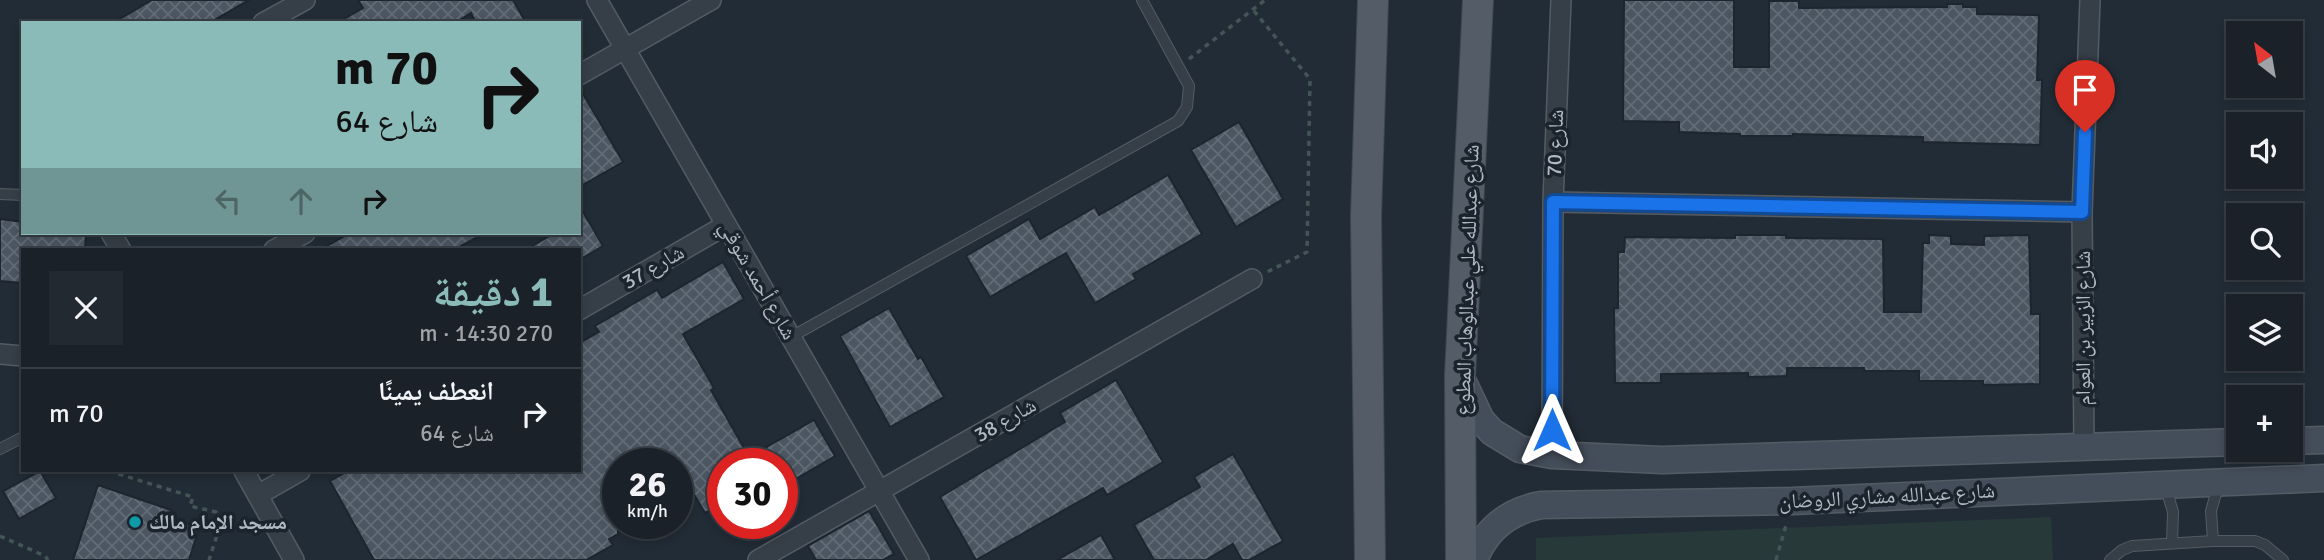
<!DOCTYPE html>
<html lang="ar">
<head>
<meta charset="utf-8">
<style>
  body { margin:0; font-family:Signika,"Noto Naskh Arabic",sans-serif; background:#232930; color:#f1f3f6; direction:rtl; height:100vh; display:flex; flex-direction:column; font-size:26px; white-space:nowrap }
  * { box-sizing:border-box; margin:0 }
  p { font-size:23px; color:#9fa3a8 }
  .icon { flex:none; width:38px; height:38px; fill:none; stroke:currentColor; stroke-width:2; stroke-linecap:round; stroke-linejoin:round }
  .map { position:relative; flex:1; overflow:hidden; direction:ltr }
  .panel { position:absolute; left:21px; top:248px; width:560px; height:224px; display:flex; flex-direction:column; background:#1a2128; border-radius:0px; box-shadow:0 4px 10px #0003,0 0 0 2px #383e45; direction:rtl }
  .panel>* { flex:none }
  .guide { position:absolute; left:21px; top:21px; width:560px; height:214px; border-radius:0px; box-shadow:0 4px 10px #0003,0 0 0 2px #383e45; direction:rtl; background:#8bbbb9; color:#111; overflow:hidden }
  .needle { width:46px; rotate:329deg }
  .buttons { position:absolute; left:2226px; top:21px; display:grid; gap:14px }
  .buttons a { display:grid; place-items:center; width:77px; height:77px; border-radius:0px; background:#1a2128; box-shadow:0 4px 10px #0003,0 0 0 2px #383e45; font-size:35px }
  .speed { position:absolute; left:602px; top:448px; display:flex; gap:14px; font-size:35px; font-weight:700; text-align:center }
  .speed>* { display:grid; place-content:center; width:91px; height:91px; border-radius:50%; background:#1a2128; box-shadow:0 4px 10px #0003,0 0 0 2px #383e45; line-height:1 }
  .speed small { font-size:18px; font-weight:400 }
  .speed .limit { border:10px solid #d22; background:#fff; color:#111 }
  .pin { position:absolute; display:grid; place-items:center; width:60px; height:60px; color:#fff; margin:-72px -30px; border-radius:50% 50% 50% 0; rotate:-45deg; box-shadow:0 0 7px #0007 }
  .pin .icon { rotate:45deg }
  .me { position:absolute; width:77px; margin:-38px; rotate:0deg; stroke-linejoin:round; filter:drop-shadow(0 0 5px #0008) }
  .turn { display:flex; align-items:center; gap:24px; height:147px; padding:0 28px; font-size:32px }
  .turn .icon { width:91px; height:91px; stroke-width:2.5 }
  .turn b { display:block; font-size:49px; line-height:60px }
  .lanes { display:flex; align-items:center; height:66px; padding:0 28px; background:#0003; justify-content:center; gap:35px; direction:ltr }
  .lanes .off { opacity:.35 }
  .round { display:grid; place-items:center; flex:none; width:74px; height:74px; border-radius:0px; background:#232930 }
  .headline { display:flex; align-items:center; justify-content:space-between; height:119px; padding:0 28px }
  h1 { font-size:42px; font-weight:700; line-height:52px; color:#8bbbb9 }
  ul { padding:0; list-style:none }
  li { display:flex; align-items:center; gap:21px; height:91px; padding:0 28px; border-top:2px solid #383e45 }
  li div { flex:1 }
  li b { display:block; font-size:26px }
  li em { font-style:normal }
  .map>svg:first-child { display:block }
  .park { fill:#273a39 }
  .building { fill:url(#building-cross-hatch); stroke:#1d252e; stroke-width:2 }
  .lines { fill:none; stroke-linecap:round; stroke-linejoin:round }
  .lane-casing { stroke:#535c65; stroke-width:12 }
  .street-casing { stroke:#535c65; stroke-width:22 }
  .secondary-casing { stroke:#535c65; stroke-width:29 }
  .primary-casing { stroke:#3f4750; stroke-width:32 }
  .path { stroke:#445557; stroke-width:3.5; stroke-dasharray:5 5; stroke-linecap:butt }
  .lane { stroke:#363e47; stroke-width:10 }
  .street { stroke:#363e47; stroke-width:19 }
  .secondary { stroke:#444d5a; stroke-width:26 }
  .primary { stroke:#545d67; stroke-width:30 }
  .route-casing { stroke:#114b97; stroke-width:18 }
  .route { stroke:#1a73e8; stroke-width:12 }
  .culture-dot { fill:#0f9aa8; stroke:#1b232c; stroke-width:2.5 }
  .labels { text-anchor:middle; stroke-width:7; stroke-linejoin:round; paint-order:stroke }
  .street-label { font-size:21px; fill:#b0b9c3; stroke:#1b232c }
  .poi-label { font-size:21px; font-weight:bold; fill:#b0b9c3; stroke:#1b232c; text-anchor:start }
</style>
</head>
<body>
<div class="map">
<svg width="2324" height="560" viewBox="0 0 2324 560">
  <defs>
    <pattern id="building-cross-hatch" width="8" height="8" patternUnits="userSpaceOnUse" patternTransform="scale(1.75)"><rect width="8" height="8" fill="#4b5662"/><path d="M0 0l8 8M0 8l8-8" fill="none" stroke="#626c77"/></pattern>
  </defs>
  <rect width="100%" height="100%" fill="#222c36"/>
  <polygon class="park" points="2051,517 2053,560 1536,560 1536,538"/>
  <g class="building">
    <polygon points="152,0 249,0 209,23 113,23"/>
    <polygon points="358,0 513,0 526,23 476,23 471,13 455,23 337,23 363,8"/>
    <polygon points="1624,0 1734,0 1734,67 1769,67 1769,1 1799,1 1799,8 1947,7 1947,4 1963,4 1963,7 1977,7 1977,14 2039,15 2037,80 2042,80 2040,145 1923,142 1923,137 1793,134 1793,136 1740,136 1740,134 1679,132 1679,122 1623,121"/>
    <polygon points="579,87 623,162 579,187"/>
    <polygon points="1239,122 1283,199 1236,227 1191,150"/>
    <polygon points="1168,175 1202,234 1133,274 1136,279 1095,303 1066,253 990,297 966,256 1029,219 1040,239 1095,207 1099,215"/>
    <polygon points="579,205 603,246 579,260 579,250 525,250 555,233 579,233"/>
    <polygon points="0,219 23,222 23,233 86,233 85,250 23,250 23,283 0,281"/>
    <polygon points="350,233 485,233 454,250 320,250"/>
    <polygon points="1735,235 1786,235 1786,238 1883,239 1884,312 1921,312 1923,243 1929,243 1929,235 1951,236 1951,244 1984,245 1984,236 2029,235 2031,314 2040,314 2040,384 1983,385 1983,381 1919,381 1919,371 1864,371 1864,368 1787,368 1787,376 1748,377 1748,373 1661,374 1661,383 1615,383 1614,308 1618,308 1618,252 1624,252 1625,237 1735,238"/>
    <polygon points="723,262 744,299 683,334 714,388 711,390 749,457 814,420 835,456 782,487 782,464 723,464 723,502 705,513 692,491 677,499 677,464 618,464 618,534 609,539 613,545 586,560 374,560 330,481 348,471 579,471 579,343 599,332 595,326 657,290 662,298"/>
    <polygon points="889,308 918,359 921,357 944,397 890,427 840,336"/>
    <polygon points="1116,380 1163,462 1107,495 1103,488 976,560 940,497 1065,422 1060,413"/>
    <polygon points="1233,454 1283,541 1249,560 1242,560 1233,544 1206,560 1154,560 1134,525 1200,487 1194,477"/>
    <polygon points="40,471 56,498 19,519 3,491"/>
    <polygon points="98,485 171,510 169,517 199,528 189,560 73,560"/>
    <polygon points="869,511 894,554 883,560 816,560 808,546"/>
    <polygon points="1101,535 1115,560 1057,560"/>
  </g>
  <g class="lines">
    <g class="lane-casing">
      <g id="lane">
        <polyline points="0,194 23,195"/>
        <polyline points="791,337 1178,121 1187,107 1189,86 1142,0"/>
        <polyline points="0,449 23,437"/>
        <polyline points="2166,488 2173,512 2172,542"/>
        <polyline points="2213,541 2211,511 2218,486"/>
        <polyline points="2110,560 2122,550 2132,546 2213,541 2255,541 2265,545 2283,560"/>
      </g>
    </g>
    <g class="street-casing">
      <g id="street">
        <polyline points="597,0 919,560"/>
        <polyline points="263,23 305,0"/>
        <polyline points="579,75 711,0"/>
        <polyline points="1553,202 2082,212"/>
        <polyline points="111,233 121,250"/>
        <polyline points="274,250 305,233"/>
        <polyline points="579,310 726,225"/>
        <polyline points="0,354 23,356"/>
        <polyline points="2084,447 2082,212 2090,0"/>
        <polyline points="1552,455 1553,202 1561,0"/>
        <polyline points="244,471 294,560"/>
        <polyline points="258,495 300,471"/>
        <polyline points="758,560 1252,279"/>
      </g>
    </g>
    <g class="secondary-casing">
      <g id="secondary">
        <polyline points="1460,376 1481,420 1492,432 1520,449 1552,455 1662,460 2238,442"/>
        <polyline points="2291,441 2324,440"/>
        <path d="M 1474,560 C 1486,529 1509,511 1541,505 L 1792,501 L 2324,478"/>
      </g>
    </g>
    <g class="primary-casing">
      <g id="primary">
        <polyline points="1370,560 1366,216 1373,0"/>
        <polyline points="1461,560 1460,376 1478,0"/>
      </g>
    </g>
    <g class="path">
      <polyline points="1254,11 1310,79 1307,252 1267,272"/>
      <polyline points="1189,59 1265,0"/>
      <polyline points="109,471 193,497 190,506 216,512 220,526 209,560"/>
      <polyline points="0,536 45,556 48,560"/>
      <polyline points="1776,560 1786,525"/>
    </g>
    <use href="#lane" class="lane"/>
    <use href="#street" class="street"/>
    <use href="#secondary" class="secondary"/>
    <use href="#primary" class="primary"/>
  </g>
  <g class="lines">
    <g class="route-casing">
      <polyline id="route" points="1552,430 1553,202 2082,212 2085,132"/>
    </g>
    <use href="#route" class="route"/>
  </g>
  <circle class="culture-dot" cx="135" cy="522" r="7"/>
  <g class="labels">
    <g class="street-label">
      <text transform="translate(1555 143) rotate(-88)" y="7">شارع 70</text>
      <text transform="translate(653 267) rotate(-30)" y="7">شارع 37</text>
      <text transform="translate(758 280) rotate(60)" y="7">شارع أحمد شوقي</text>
      <text transform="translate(1467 280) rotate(-88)" y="7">شارع عبدالله علي عبدالوهاب المطوع</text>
      <text transform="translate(2083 328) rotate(-90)" y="7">شارع الزبير بن العوام</text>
      <text transform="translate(1005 420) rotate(-30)" y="7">شارع 38</text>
      <text transform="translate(1887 496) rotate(-3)" y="7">شارع عبدالله مشاري الروضان</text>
    </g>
    <g class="poi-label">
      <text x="149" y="529">مسجد الإمام مالك</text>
    </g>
  </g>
</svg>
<div class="buttons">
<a><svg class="needle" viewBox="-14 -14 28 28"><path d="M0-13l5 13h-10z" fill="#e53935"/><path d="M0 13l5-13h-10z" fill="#9fa3a8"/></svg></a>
<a><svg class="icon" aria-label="sound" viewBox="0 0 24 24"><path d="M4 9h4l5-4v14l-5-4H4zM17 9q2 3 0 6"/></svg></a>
<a><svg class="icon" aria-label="search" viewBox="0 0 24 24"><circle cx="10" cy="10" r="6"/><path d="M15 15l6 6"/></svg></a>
<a><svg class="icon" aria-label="layers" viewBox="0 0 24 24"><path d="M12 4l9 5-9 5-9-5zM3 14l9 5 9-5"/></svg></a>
<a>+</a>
</div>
<div class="speed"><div>26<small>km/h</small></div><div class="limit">30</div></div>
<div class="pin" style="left:2085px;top:132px;background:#d93025"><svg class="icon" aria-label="arrive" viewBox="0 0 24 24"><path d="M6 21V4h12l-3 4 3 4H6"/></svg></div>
<svg class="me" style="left:1552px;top:430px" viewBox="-20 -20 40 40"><path d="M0-17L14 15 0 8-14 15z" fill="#1a73e8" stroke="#fff" stroke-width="4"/></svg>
<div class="guide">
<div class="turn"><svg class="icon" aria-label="right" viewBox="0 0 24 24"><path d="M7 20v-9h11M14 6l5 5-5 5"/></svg><div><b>70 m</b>شارع 64</div></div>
<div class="lanes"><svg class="icon off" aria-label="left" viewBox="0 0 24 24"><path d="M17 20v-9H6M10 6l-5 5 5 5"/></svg><svg class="icon off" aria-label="ahead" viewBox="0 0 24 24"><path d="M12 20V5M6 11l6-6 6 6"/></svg><svg class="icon" aria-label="right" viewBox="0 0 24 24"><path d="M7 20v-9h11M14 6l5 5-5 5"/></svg></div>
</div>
<section class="panel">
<div class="headline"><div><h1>1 دقيقة</h1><p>270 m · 14:30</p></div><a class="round"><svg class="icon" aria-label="close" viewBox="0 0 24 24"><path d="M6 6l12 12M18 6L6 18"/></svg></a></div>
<ul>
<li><svg class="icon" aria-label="right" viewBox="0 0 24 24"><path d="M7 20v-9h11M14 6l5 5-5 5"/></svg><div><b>انعطف يمينًا</b><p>شارع 64</p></div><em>70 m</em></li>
</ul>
</section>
</div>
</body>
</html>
